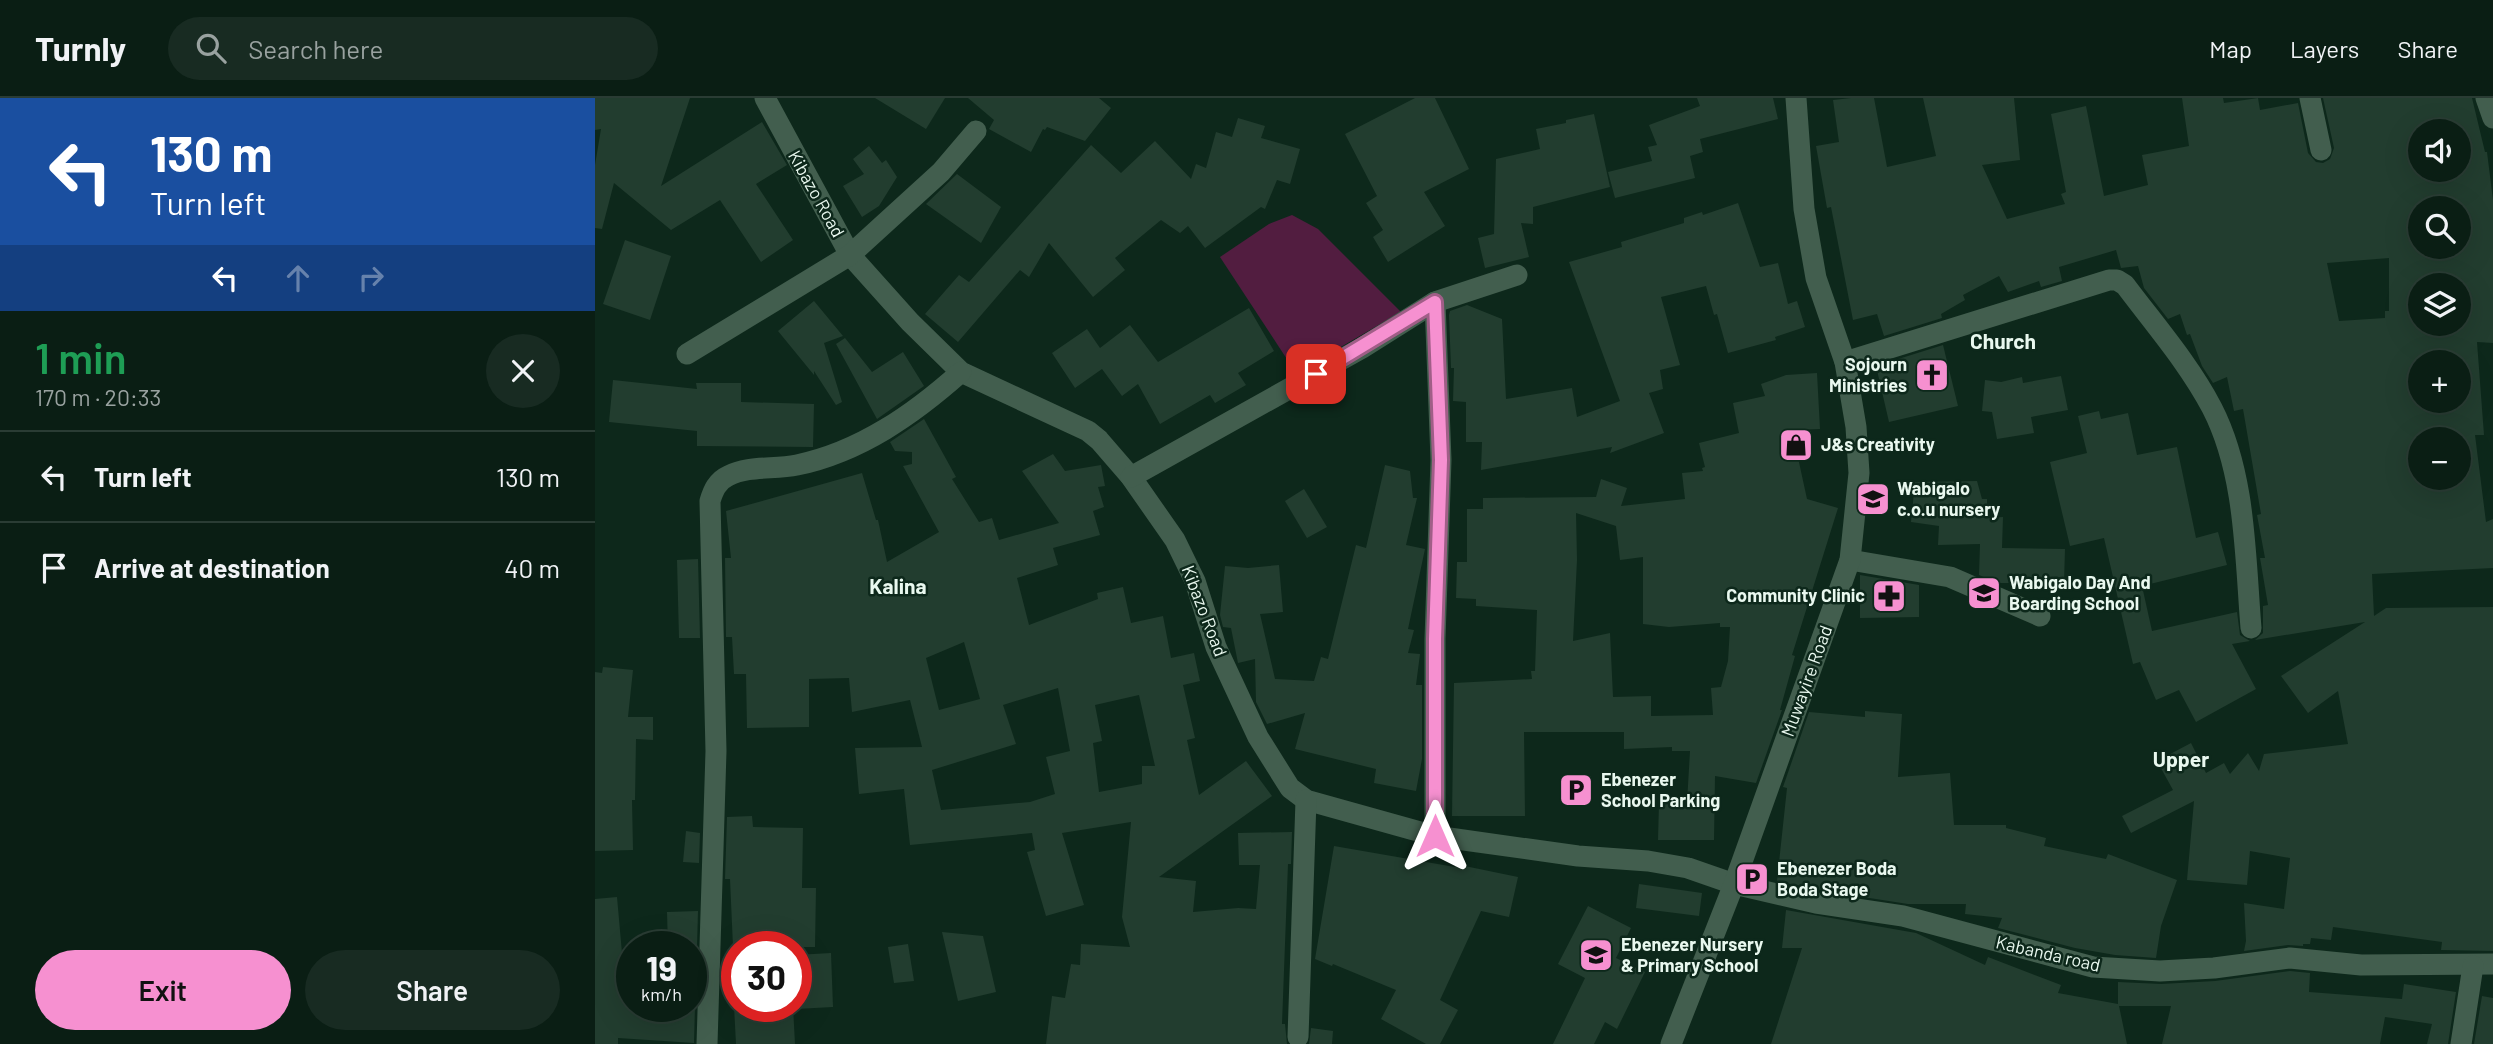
<!DOCTYPE html>
<html lang="en">
<head>
<meta charset="utf-8">
<style>
  body { margin:0; font-family:Barlow,sans-serif; background:#182b22; color:#f1f3f6; height:100vh; display:flex; flex-direction:column; font-size:26px; white-space:nowrap }
  * { box-sizing:border-box; margin:0 }
  p { font-size:23px; color:#99a2a0 }
  .icon { flex:none; width:38px; height:38px; fill:none; stroke:currentColor; stroke-width:2; stroke-linecap:round; stroke-linejoin:round }
  .map { position:relative; flex:1; overflow:hidden }
  .panel { display:flex; flex-direction:column; background:#0a1e14; width:595px }
  .panel>* { flex:none }
  .banner { background:#1a4fa0; color:#fff; overflow:hidden }
  .buttons { position:absolute; left:1813px; top:21px; display:grid; gap:14px }
  .buttons a { display:grid; place-items:center; width:63px; height:63px; border-radius:50%; background:#0a1e14; box-shadow:0 7px 28px #0002,0 0 0 2px #2a3c34; font-size:35px }
  .speed { position:absolute; left:21px; top:833px; display:flex; gap:14px; font-size:35px; font-weight:700; text-align:center }
  .speed>* { display:grid; place-content:center; width:91px; height:91px; border-radius:50%; background:#0a1e14; box-shadow:0 7px 28px #0002,0 0 0 2px #2a3c34; line-height:1 }
  .speed small { font-size:18px; font-weight:400 }
  .speed .limit { border:10px solid #d22; background:#fff; color:#111 }
  .pin { position:absolute; display:grid; place-items:center; width:60px; height:60px; color:#fff; margin:-30px; border-radius:14px; box-shadow:0 4px 10px #0006 }
  .me { position:absolute; width:77px; margin:-38px; rotate:0deg; stroke-linejoin:round; filter:drop-shadow(0 0 5px #0008) }
  .turn { display:flex; align-items:center; gap:24px; height:147px; padding:0 35px; font-size:32px }
  .turn .icon { width:91px; height:91px; stroke-width:2.5 }
  .turn b { display:block; font-size:49px; line-height:60px }
  .lanes { display:flex; align-items:center; height:66px; padding:0 35px; background:#0003; justify-content:center; gap:35px; direction:ltr }
  .lanes .off { opacity:.35 }
  .round { display:grid; place-items:center; flex:none; width:74px; height:74px; border-radius:37px; background:#182b22 }
  .head { display:flex; align-items:center; justify-content:space-between; height:119px; padding:0 35px }
  h1 { font-size:42px; font-weight:600; line-height:52px; color:#1e9e55 }
  .cta { display:flex; gap:14px; margin-top:auto; padding:14px 35px }
  .cta a { flex:1; height:80px; border-radius:42px; background:#f690d0; color:#111; font-size:28px; font-weight:600; line-height:80px; text-align:center }
  .cta a+a { background:#182b22; color:#f1f3f6 }
  ul { padding:0; list-style:none }
  li { display:flex; align-items:center; gap:21px; height:91px; padding:0 35px; border-top:2px solid #2a3c34 }
  li div { flex:1 }
  li b { display:block; font-size:26px }
  li em { font-style:normal }
  header { display:flex; align-items:center; gap:42px; box-sizing:border-box; height:98px; padding:0 35px; background:#0a1e14; border-bottom:2px solid #2a3c34 }
  header strong { font-size:33px }
  nav { display:flex; gap:38px; margin-inline-start:auto; font-size:24px }
  .search { width:490px; height:63px; background:#182b22; display:flex; align-items:center; gap:18px; box-sizing:border-box; padding:0 24px; border-radius:38px; color:#99a2a0; font-size:26px }
  main { display:flex; flex:1; min-height:0 }
  .map>svg:first-child { display:block }
  .green { fill:#521d40 }
  .building { fill:#223d2f; fill-rule:evenodd }
  .lines { fill:none; stroke-linecap:round; stroke-linejoin:round }
  .minor { stroke:#425e4e; stroke-width:21 }
  .route-casing { stroke:#a05e87; stroke-width:18 }
  .route { stroke:#f690d0; stroke-width:12 }
  .labels { text-anchor:middle; stroke-width:5; stroke-linejoin:round; paint-order:stroke }
  .street-label { font-size:18px; fill:#e9f8ef; stroke:#0d281b }
  .poi-label { font-size:18px; font-weight:bold; fill:#e9f8ef; stroke:#0d281b; text-anchor:start }
  .quarter-label { font-size:21px; font-weight:bold; fill:#e9f8ef; stroke:#0d281b }
</style>
</head>
<body>
<header>
<strong>Turnly</strong>
<div class="search"><svg class="icon" aria-label="search" viewBox="0 0 24 24"><circle cx="10" cy="10" r="6"/><path d="M15 15l6 6"/></svg>Search here</div>
<nav><a>Map</a><a>Layers</a><a>Share</a></nav>
</header>
<main>
<section class="panel">
<div class="banner">
<div class="turn"><svg class="icon" aria-label="left" viewBox="0 0 24 24"><path d="M17 20v-9H6M10 6l-5 5 5 5"/></svg><div><b>130 m</b>Turn left</div></div>
<div class="lanes"><svg class="icon" aria-label="left" viewBox="0 0 24 24"><path d="M17 20v-9H6M10 6l-5 5 5 5"/></svg><svg class="icon off" aria-label="ahead" viewBox="0 0 24 24"><path d="M12 20V5M6 11l6-6 6 6"/></svg><svg class="icon off" aria-label="right" viewBox="0 0 24 24"><path d="M7 20v-9h11M14 6l5 5-5 5"/></svg></div>
</div>
<div class="head"><div><h1>1 min</h1><p>170 m · 20:33</p></div><a class="round"><svg class="icon" aria-label="close" viewBox="0 0 24 24"><path d="M6 6l12 12M18 6L6 18"/></svg></a></div>
<ul>
<li><svg class="icon" aria-label="left" viewBox="0 0 24 24"><path d="M17 20v-9H6M10 6l-5 5 5 5"/></svg><div><b>Turn left</b></div><em>130 m</em></li>
<li><svg class="icon" aria-label="arrive" viewBox="0 0 24 24"><path d="M6 21V4h12l-3 4 3 4H6"/></svg><div><b>Arrive at destination</b></div><em>40 m</em></li>
</ul>
<div class="cta"><a>Exit</a><a>Share</a></div>
</section>
<div class="map">
<svg width="1898" height="946" viewBox="0 0 1898 946">
  <rect width="100%" height="100%" fill="#0d281b"/>
  <polygon class="green" points="697,117 723,131 806,214 701,275 625,159 674,126"/>
  <g class="building">
    <polygon points="0,0 95,0 66,88 167,24 192,67 161,86 198,142 166,164 125,102 76,132 19,85 7,131 0,130 0,67 6,31 0,32"/>
    <polygon points="280,0 350,0 331,31"/>
    <polygon points="373,0 504,0 516,10 490,43 452,29 450,32 448,31 436,54 394,31 399,22"/>
    <polygon points="820,0 840,0 874,71 829,94 850,128 793,164 778,139 788,132 771,105 782,98 750,36"/>
    <polygon points="1102,0 1178,0 1183,21 1105,41 1108,54 1095,58 1100,80 1020,100 1013,74 1057,63 1053,49 1062,47 1054,27 1105,8"/>
    <path d="M 1256,0 L 1279,0 L 1292,69 L 1341,58 L 1328,0 L 1419,0 L 1425,62 L 1387,67 L 1412,121 L 1470,106 L 1466,96 L 1471,94 L 1456,16 L 1491,8 L 1509,98 L 1553,87 L 1547,57 L 1594,48 L 1587,0 L 1628,0 L 1629,5 L 1663,0 L 1665,12 L 1703,5 L 1713,55 L 1721,64 L 1728,65 L 1735,61 L 1739,50 L 1728,0 L 1877,0 L 1890,54 L 1892,54 L 1898,102 L 1898,245 L 1882,244 L 1889,337 L 1880,337 L 1891,424 L 1898,421 L 1898,470 L 1777,476 L 1779,518 L 1791,510 L 1898,509 L 1898,853 L 1846,852 L 1847,844 L 1738,829 L 1736,842 L 1716,840 L 1715,846 L 1708,846 L 1708,848 L 1693,847 L 1649,853 L 1651,843 L 1649,805 L 1689,811 L 1695,760 L 1655,753 L 1652,787 L 1592,782 L 1599,703 L 1536,735 L 1527,718 L 1578,692 L 1562,663 L 1596,645 L 1611,675 L 1629,665 L 1635,676 L 1653,655 L 1664,673 L 1669,656 L 1753,646 L 1743,593 L 1713,615 L 1686,578 L 1770,524 L 1660,542 L 1668,535 L 1668,508 L 1673,507 L 1665,460 L 1670,460 L 1662,417 L 1666,416 L 1648,311 L 1639,313 L 1632,279 L 1618,285 L 1607,268 L 1595,236 L 1592,237 L 1585,216 L 1573,221 L 1549,190 L 1543,168 L 1526,170 L 1521,152 L 1464,169 L 1467,183 L 1446,189 L 1444,183 L 1413,194 L 1404,178 L 1368,197 L 1370,202 L 1346,216 L 1347,220 L 1289,238 L 1282,216 L 1258,222 L 1236,109 L 1232,110 L 1221,48 L 1244,44 L 1238,2 ZM 1825,33 L 1864,33 L 1864,72 L 1825,72 ZM 1825,110 L 1864,110 L 1864,149 L 1825,149 ZM 1794,160 L 1794,213 L 1790,213 L 1790,220 L 1744,223 L 1732,165 ZM 1825,187 L 1864,187 L 1864,226 L 1825,226 ZM 1825,264 L 1864,264 L 1864,303 L 1825,303 ZM 1825,341 L 1864,341 L 1864,380 L 1825,380 Z"/>
    <polygon points="999,16 1015,89 938,109 938,126 926,125 934,159 890,170 883,140 899,136 901,61 945,51 941,31 971,25 971,22"/>
    <polygon points="643,20 670,28 666,40 705,51 695,86 682,82 670,111 666,109 610,150 593,128 585,135 566,122 520,160 530,172 498,199 454,145 434,179 425,172 363,244 330,216 364,177 374,184 496,47 526,75 560,43 596,81 601,66 611,70 621,34 637,39"/>
    <polygon points="274,48 287,65 291,62 302,79 284,108 267,119 248,88 269,76 258,61"/>
    <polygon points="362,76 406,109 386,145 331,106"/>
    <polygon points="1143,105 1165,169 1183,165 1193,206 1202,203 1210,229 1180,239 1181,242 1133,255 1122,216 1119,217 1111,188 1066,199 1085,267 1065,272 1068,291 1054,295 1069,335 1015,355 1017,349 886,372 887,344 871,344 871,304 858,303 859,270 856,270 854,217 855,213 872,207 907,221 911,301 977,290 982,319 1025,303 974,164 1027,149 1026,144 1089,125 1089,120 1107,114 1108,117"/>
    <polygon points="30,142 76,158 55,222 8,206"/>
    <polygon points="219,203 248,238 229,245 247,304 241,307 219,273 219,277 183,233"/>
    <polygon points="654,210 679,253 643,275 651,287 620,305 615,297 565,326 543,286 527,298 507,271 480,290 457,255 492,231 505,250 535,227 563,264"/>
    <polygon points="250,240 277,274 308,254 329,288 282,321 241,246"/>
    <polygon points="1348,247 1363,308 1294,324 1281,268"/>
    <path d="M 1222,275 L 1225,331 L 1197,332 L 1212,401 L 1243,410 L 1197,557 L 1200,558 L 1185,612 L 1187,612 L 1161,685 L 1120,678 L 1119,742 L 1063,742 L 1064,705 L 1092,705 L 1095,653 L 1077,653 L 1077,649 L 1029,651 L 1029,634 L 929,634 L 930,718 L 857,718 L 859,585 L 937,581 L 936,573 L 940,573 L 942,512 L 881,508 L 881,501 L 861,500 L 862,464 L 872,464 L 872,411 L 888,411 L 888,400 L 1001,399 L 1006,381 L 1032,390 L 1026,408 L 1090,401 L 1087,375 L 1108,373 L 1107,370 L 1110,369 L 1104,345 L 1144,335 L 1138,305 L 1170,298 L 1166,286 L 1191,277 ZM 981,415 L 1021,428 L 1025,462 L 1048,459 L 1048,526 L 1074,529 L 1125,525 L 1125,529 L 1135,529 L 1133,563 L 1126,589 L 1116,590 L 1118,617 L 1056,618 L 1056,598 L 1018,599 L 1015,535 L 978,543 L 982,462 Z"/>
    <polygon points="1466,278 1473,312 1436,319 1439,335 1402,341 1397,314 1387,313 1390,282 1406,284 1427,279 1428,285"/>
    <polygon points="18,282 102,291 101,285 146,285 146,304 219,306 218,349 102,348 102,333 14,324"/>
    <polygon points="1504,313 1506,321 1533,315 1542,357 1582,349 1601,440 1623,434 1632,467 1547,488 1557,533 1642,514 1645,537 1655,543 1637,546 1661,591 1601,624 1584,592 1561,602 1545,564 1538,566 1509,440 1475,448 1455,364 1492,355 1483,318"/>
    <path d="M 329,321 L 361,379 L 357,381 L 384,424 L 397,420 L 404,442 L 464,425 L 427,373 L 458,356 L 470,373 L 506,367 L 510,388 L 503,389 L 509,409 L 498,413 L 505,437 L 458,450 L 463,467 L 422,480 L 434,527 L 503,501 L 502,495 L 528,489 L 536,525 L 568,518 L 576,560 L 599,555 L 605,583 L 588,587 L 600,640 L 592,642 L 604,697 L 651,663 L 677,698 L 564,779 L 601,783 L 598,814 L 643,810 L 661,811 L 665,767 L 644,767 L 643,735 L 697,734 L 696,766 L 693,766 L 687,926 L 690,926 L 692,946 L 451,946 L 457,898 L 470,900 L 476,866 L 485,867 L 486,846 L 535,849 L 527,819 L 536,724 L 467,735 L 489,807 L 451,818 L 432,754 L 440,752 L 437,735 L 315,747 L 309,691 L 264,696 L 260,650 L 327,649 L 315,602 L 257,614 L 254,580 L 214,581 L 214,629 L 152,630 L 151,576 L 139,576 L 137,539 L 131,539 L 130,460 L 136,460 L 131,413 L 267,375 L 281,422 L 283,422 L 292,464 L 344,434 L 308,368 L 317,366 L 317,354 L 300,353 L 295,344 ZM 369,544 L 385,601 L 344,612 L 331,560 ZM 463,590 L 475,653 L 451,659 L 460,696 L 435,704 L 346,712 L 337,672 L 421,646 L 408,607 ZM 544,597 L 560,668 L 547,668 L 547,686 L 504,694 L 498,645 L 507,643 L 500,607 Z"/>
    <polygon points="790,367 815,373 818,400 822,400 811,447 830,451 813,531 819,532 813,555 825,556 821,587 827,587 827,661 821,693 779,685 781,671 700,651 710,615 672,626 661,604 660,561 643,565 636,530 628,529 625,517 630,468 653,470 684,467 688,514 665,516 680,581 719,583 726,559 733,561 761,447 771,450"/>
    <polygon points="1382,383 1387,401 1392,401 1392,420 1408,419 1407,450 1470,451 1469,485 1403,485 1384,477 1385,446 1343,447 1344,428 1316,424 1320,384"/>
    <polygon points="709,391 732,429 712,440 690,403"/>
    <polygon points="103,461 105,540 84,540 82,462"/>
    <polygon points="1265,477 1324,487 1324,519 1265,520"/>
    <polygon points="8,569 38,572 33,619 58,619 58,642 41,641 40,702 37,702 38,752 0,753 0,574 7,575"/>
    <polygon points="1270,613 1307,616 1303,679 1355,675 1359,727 1411,727 1411,730 1451,740 1449,748 1511,761 1513,756 1582,782 1566,828 1561,860 1520,857 1480,850 1403,830 1407,820 1370,816 1371,806 1313,806 1223,792 1182,783 1192,690 1188,689 1214,614 1270,619"/>
    <polygon points="157,718 158,729 208,730 207,790 221,790 220,849 138,849 135,781 130,781 132,719"/>
    <polygon points="91,733 105,735 104,765 88,764"/>
    <polygon points="739,748 860,769 860,766 923,779 914,819 886,813 845,902 863,912 845,946 831,946 786,921 801,892 738,866 737,868 720,861"/>
    <polygon points="1044,786 1107,795 1104,818 1041,810"/>
    <polygon points="22,799 27,855 34,853 37,871 37,908 100,908 99,945 23,940 23,946 0,946 0,801"/>
    <polygon points="993,808 1036,830 1021,860 1050,874 1022,931 1010,924 999,946 958,946 990,880 963,866"/>
    <polygon points="1191,812 1321,835 1390,867 1393,859 1466,887 1463,895 1523,906 1523,884 1566,886 1620,883 1695,873 1715,875 1714,894 1807,901 1809,886 1861,894 1853,946 1832,946 1837,926 1790,919 1785,946 1567,946 1576,908 1524,908 1532,946 1176,946 1207,850 1187,850"/>
    <polygon points="103,813 102,849 73,849 72,814"/>
    <polygon points="347,834 388,838 401,894 363,903"/>
    <polygon points="313,846 319,883 299,885 293,849"/>
    <polygon points="236,855 238,909 201,911 201,857"/>
    <polygon points="1887,898 1898,900 1898,946 1879,946"/>
    <polygon points="139,908 198,908 200,946 141,946"/>
    <polygon points="716,930 738,933 737,946 714,946"/>
  </g>
  <g class="lines">
    <g class="minor">
      <polyline points="170,0 255,157 315,224 366,274 493,333 504,342 536,379 580,442 600,483 621,549 663,639 695,690 711,702 840,738 983,758 1053,763 1093,770 1139,786 1221,805 1308,818 1498,869 1565,873 1619,870 1695,860 1766,867 1898,866"/>
      <polyline points="1715,0 1726,52"/>
      <polyline points="1891,0 1898,20"/>
      <polyline points="840,204 846,362 840,541 840,738"/>
      <polyline points="92,256 255,157 346,74 381,33"/>
      <path d="M 1250,264 L 1514,182 L 1522,182 L 1530,187 C 1560,227 1594,266 1617,310 C 1651,376 1650,458 1656,530"/>
      <polyline points="536,379 767,250 840,204 922,177"/>
      <polyline points="1255,462 1355,479 1445,518"/>
      <polyline points="703,939 711,702"/>
      <path d="M 112,946 L 121,653 L 115,403 C 118,393 122,383 133,378 C 154,367 179,372 202,367 C 265,354 319,316 366,274"/>
      <polyline points="1076,946 1139,786 1255,462 1264,375 1261,329 1250,264 1221,180 1209,111 1201,0"/>
      <polyline points="1866,946 1878,868"/>
    </g>
  </g>
  <g class="lines">
    <g class="route-casing">
      <polyline id="route" points="721,276 840,204 846,362 840,541 840,738"/>
    </g>
    <use href="#route" class="route"/>
  </g>
  <defs>
    <g id="church-square" transform="scale(1.75)"><rect x="-9" y="-9" width="18" height="18" rx="4" fill="#f690d0" stroke="#0d281b"/><path d="M-1.2-6h2.4v3.5h3.3v2.4h-3.3V6h-2.4V-.1h-3.3v-2.4h3.3Z" fill="#111"/></g>
    <g id="shop-square" transform="scale(1.75)"><rect x="-9" y="-9" width="18" height="18" rx="4" fill="#f690d0" stroke="#0d281b"/><path d="M-5-2.5h2.3a2.7 3.5 0 0 1 5.4 0H5L5.5 6h-11ZM-1.5-2.5h3a1.5 2.3 0 0 0-3 0Z" fill="#111"/></g>
    <g id="school-square" transform="scale(1.75)"><rect x="-9" y="-9" width="18" height="18" rx="4" fill="#f690d0" stroke="#0d281b"/><path d="M0-5L7-2L0 1L-7-2ZM-4 1L0 2.5L4 1V4Q0 6-4 4Z" fill="#111"/></g>
    <g id="pharmacy-square" transform="scale(1.75)"><rect x="-9" y="-9" width="18" height="18" rx="4" fill="#f690d0" stroke="#0d281b"/><path d="M-2-6h4v4h4v4h-4v4h-4v-4h-4v-4h4Z" fill="#111"/></g>
    <g id="parking-square" transform="scale(1.75)"><rect x="-9" y="-9" width="18" height="18" rx="4" fill="#f690d0" stroke="#0d281b"/><path d="M-3.5-5.5H1a3.5 3.5 0 0 1 0 7H-1V5.5H-3.5ZM-1-3.4V-.6H.8a1.4 1.4 0 0 0 0-2.8Z" fill="#111"/></g>
  </defs>
  <g fill-rule="evenodd">
    <use href="#church-square" x="1337" y="277"/>
    <use href="#shop-square" x="1201" y="347"/>
    <use href="#school-square" x="1278" y="401"/>
    <use href="#school-square" x="1389" y="495"/>
    <use href="#pharmacy-square" x="1294" y="498"/>
    <use href="#parking-square" x="981" y="692"/>
    <use href="#parking-square" x="1157" y="781"/>
    <use href="#school-square" x="1001" y="857"/>
  </g>
  <g class="labels">
    <g class="street-label">
      <text transform="translate(221 96) rotate(61)" y="6">Kibazo Road</text>
      <text transform="translate(609 513) rotate(69)" y="6">Kibazo Road</text>
      <text transform="translate(1212 583) rotate(-70)" y="6">Muwayire Road</text>
      <text transform="translate(1453 856) rotate(13)" y="6">Kabanda road</text>
    </g>
    <g class="poi-label">
      <text x="1312" y="273" text-anchor="end">Sojourn<tspan x="1312" dy="21">Ministries</tspan></text>
      <text x="1226" y="353">J&amp;s Creativity</text>
      <text x="1302" y="397">Wabigalo<tspan x="1302" dy="21">c.o.u nursery</tspan></text>
      <text x="1414" y="491">Wabigalo Day And<tspan x="1414" dy="21">Boarding School</tspan></text>
      <text x="1270" y="504" text-anchor="end">Community Clinic</text>
      <text x="1006" y="688">Ebenezer<tspan x="1006" dy="21">School Parking</tspan></text>
      <text x="1182" y="777">Ebenezer Boda<tspan x="1182" dy="21">Boda Stage</tspan></text>
      <text x="1026" y="853">Ebenezer Nursery<tspan x="1026" dy="21">&amp; Primary School</tspan></text>
    </g>
    <g class="quarter-label">
      <text x="1408" y="251">Church</text>
      <text x="303" y="496">Kalina</text>
      <text x="1586" y="669">Upper</text>
    </g>
  </g>
</svg>
<div class="buttons">
<a><svg class="icon" aria-label="sound" viewBox="0 0 24 24"><path d="M4 9h4l5-4v14l-5-4H4zM17 9q2 3 0 6"/></svg></a>
<a><svg class="icon" aria-label="search" viewBox="0 0 24 24"><circle cx="10" cy="10" r="6"/><path d="M15 15l6 6"/></svg></a>
<a><svg class="icon" aria-label="layers" viewBox="0 0 24 24"><path d="M12 4l9 5-9 5-9-5zM3 14l9 5 9-5"/></svg></a>
<a>+</a>
<a>−</a>
</div>
<div class="speed"><div>19<small>km/h</small></div><div class="limit">30</div></div>
<div class="pin" style="left:721px;top:276px;background:#d93025"><svg class="icon" aria-label="arrive" viewBox="0 0 24 24"><path d="M6 21V4h12l-3 4 3 4H6"/></svg></div>
<svg class="me" style="left:840px;top:738px" viewBox="-20 -20 40 40"><path d="M0-17L14 15 0 8-14 15z" fill="#f690d0" stroke="#fff" stroke-width="4"/></svg>
</div>
</main>
</body>
</html>
